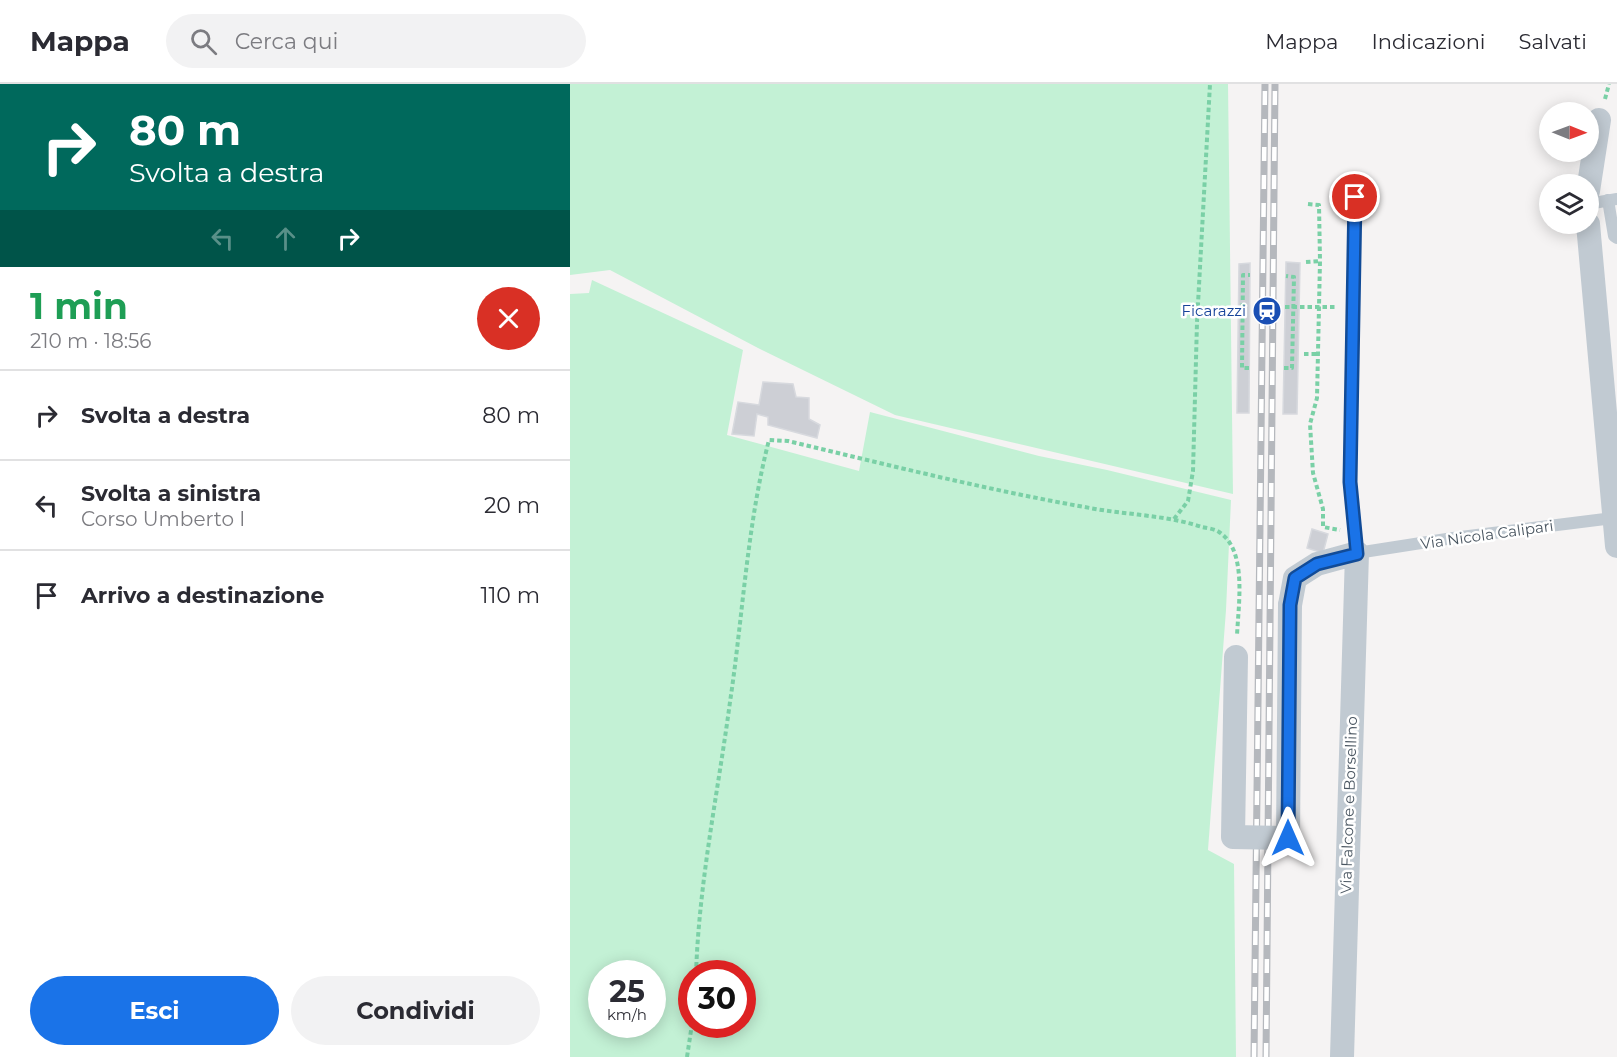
<!DOCTYPE html>
<html lang="it">
<head>
<meta charset="utf-8">
<style>
  body { margin:0; font-family:Montserrat,sans-serif; background:#f2f2f3; color:#2b2b33; height:100vh; display:flex; flex-direction:column; font-size:22px; white-space:nowrap }
  * { box-sizing:border-box; margin:0 }
  p { font-size:20px; color:#7c7c81 }
  .icon { flex:none; width:33px; height:33px; fill:none; stroke:currentColor; stroke-width:2; stroke-linecap:round; stroke-linejoin:round }
  .map { position:relative; flex:1; overflow:hidden }
  .panel { display:flex; flex-direction:column; background:#fff; width:570px }
  .panel>* { flex:none }
  .top-card { background:#00695c; color:#fff; overflow:hidden }
  .needle { width:39px; rotate:91deg }
  .fabs { position:absolute; left:969px; top:18px; display:grid; gap:12px }
  .fabs a { display:grid; place-items:center; width:60px; height:60px; border-radius:50%; background:#fff; box-shadow:0 3px 15px #0003; font-size:30px }
  .speed { position:absolute; left:18px; top:876px; display:flex; gap:12px; font-size:30px; font-weight:700; text-align:center }
  .speed>* { display:grid; place-content:center; width:78px; height:78px; border-radius:50%; background:#fff; box-shadow:0 3px 15px #0003; line-height:1 }
  .speed small { font-size:15px; font-weight:400 }
  .speed .limit { border:9px solid #d22; background:#fff; color:#111 }
  .pin { position:absolute; display:grid; place-items:center; width:51px; height:51px; color:#fff; margin:-26px; border:3px solid #fff; border-radius:50%; box-shadow:0 2px 6px #0007 }
  .me { position:absolute; width:66px; margin:-33px; rotate:0deg; stroke-linejoin:round; filter:drop-shadow(0 0 4px #0008) }
  .turn { display:flex; align-items:center; gap:21px; height:126px; padding:0 30px; font-size:27px }
  .turn .icon { width:78px; height:78px; stroke-width:2.5 }
  .turn b { display:block; font-size:42px; line-height:51px }
  .lanes { display:flex; align-items:center; height:57px; padding:0 30px; background:#0003; justify-content:center; gap:30px; direction:ltr }
  .lanes .off { opacity:.35 }
  .round { display:grid; place-items:center; flex:none; width:63px; height:63px; border-radius:32px; background:#f2f2f3 }
  .headline { display:flex; align-items:center; justify-content:space-between; height:102px; padding:0 30px }
  h1 { font-size:36px; font-weight:700; line-height:45px; color:#1e9e55 }
  .primary-button { display:flex; gap:12px; margin-top:auto; padding:12px 30px }
  .primary-button a { flex:1; height:69px; border-radius:36px; background:#1a73e8; color:#fff; font-size:24px; font-weight:700; line-height:69px; text-align:center }
  .primary-button a+a { background:#f2f2f3; color:#2b2b33 }
  ul { padding:0; list-style:none }
  li { display:flex; align-items:center; gap:18px; height:90px; padding:0 30px; border-top:2px solid #e1e1e2 }
  li div { flex:1 }
  li b { display:block; font-size:22px }
  li em { font-style:normal }
  header { display:flex; align-items:center; gap:36px; box-sizing:border-box; height:84px; padding:0 30px; background:#fff; border-bottom:2px solid #e1e1e2 }
  header strong { font-size:28px }
  nav { display:flex; gap:33px; margin-inline-start:auto; font-size:21px }
  .search { width:420px; height:54px; background:#f2f2f3; display:flex; align-items:center; gap:15px; box-sizing:border-box; padding:0 21px; border-radius:33px; color:#7c7c81; font-size:22px }
  main { display:flex; flex:1; min-height:0 }
  .map>svg:first-child { display:block }
  .green { fill:#c3f1d5; fill-rule:evenodd }
  .building { fill:#cdcfd5; stroke:#d7d9de; stroke-width:1.5 }
  .lines { fill:none; stroke-linecap:round; stroke-linejoin:round }
  .path { stroke:#7ad0a6; stroke-width:4; stroke-dasharray:4.5 3; stroke-linecap:butt }
  .lane { stroke:#c1cad2; stroke-width:12 }
  .street { stroke:#c1cad2; stroke-width:24 }
  .rail-casing { stroke:#b5b8bd; stroke-width:7 }
  .rail { stroke:#fff; stroke-width:4.5; stroke-dasharray:14; stroke-linecap:butt }
  .street-bridge { stroke:#c1cad2; stroke-width:24 }
  .route-casing { stroke:#114b97; stroke-width:15 }
  .route { stroke:#1a73e8; stroke-width:10 }
  .labels { text-anchor:middle; stroke-width:5; stroke-linejoin:round; paint-order:stroke }
  .transit-label { font-size:15px; fill:#164399; stroke:#fff; text-anchor:end }
  .street-label { font-size:15px; fill:#4a5661; stroke:#fff }
</style>
</head>
<body>
<header>
<strong>Mappa</strong>
<div class="search"><svg class="icon" aria-label="search" viewBox="0 0 24 24"><circle cx="10" cy="10" r="6"/><path d="M15 15l6 6"/></svg>Cerca qui</div>
<nav><a>Mappa</a><a>Indicazioni</a><a>Salvati</a></nav>
</header>
<main>
<section class="panel">
<div class="top-card">
<div class="turn"><svg class="icon" aria-label="right" viewBox="0 0 24 24"><path d="M7 20v-9h11M14 6l5 5-5 5"/></svg><div><b>80 m</b>Svolta a destra</div></div>
<div class="lanes"><svg class="icon off" aria-label="left" viewBox="0 0 24 24"><path d="M17 20v-9H6M10 6l-5 5 5 5"/></svg><svg class="icon off" aria-label="ahead" viewBox="0 0 24 24"><path d="M12 20V5M6 11l6-6 6 6"/></svg><svg class="icon" aria-label="right" viewBox="0 0 24 24"><path d="M7 20v-9h11M14 6l5 5-5 5"/></svg></div>
</div>
<div class="headline"><div><h1>1 min</h1><p>210 m · 18:56</p></div><a class="round" style="background:#d93025;color:#fff"><svg class="icon" aria-label="close" viewBox="0 0 24 24"><path d="M6 6l12 12M18 6L6 18"/></svg></a></div>
<ul>
<li><svg class="icon" aria-label="right" viewBox="0 0 24 24"><path d="M7 20v-9h11M14 6l5 5-5 5"/></svg><div><b>Svolta a destra</b></div><em>80 m</em></li>
<li><svg class="icon" aria-label="left" viewBox="0 0 24 24"><path d="M17 20v-9H6M10 6l-5 5 5 5"/></svg><div><b>Svolta a sinistra</b><p>Corso Umberto I</p></div><em>20 m</em></li>
<li><svg class="icon" aria-label="arrive" viewBox="0 0 24 24"><path d="M6 21V4h12l-3 4 3 4H6"/></svg><div><b>Arrivo a destinazione</b></div><em>110 m</em></li>
</ul>
<div class="primary-button"><a>Esci</a><a>Condividi</a></div>
</section>
<div class="map">
<svg width="1047" height="973" viewBox="0 0 1047 973">
  <rect width="100%" height="100%" fill="#f5f3f3"/>
  <g class="green">
    <polygon points="0,0 658,0 663,410 325,331 188,264 40,186 0,191"/>
    <path d="M 22,196 L 173,266 L 157,351 L 289,387 L 300,328 L 469,372 L 537,386 L 661,416 L 656,526 L 638,766 L 664,780 L 666,973 L 0,973 L 0,210 L 19,209 ZM 32,890 L 82,890 L 82,940 L 32,940 ZM 122,890 L 172,890 L 172,940 L 122,940 Z"/>
  </g>
  <g class="building">
    <polygon points="716,178 730,179 727,330 713,330"/>
    <polygon points="680,179 679,329 667,329 669,180"/>
    <polygon points="193,298 223,300 226,313 239,314 239,335 250,341 247,354 198,341 198,333 187,330 184,352 162,350 168,318 189,321"/>
    <polygon points="742,445 758,450 753,469 737,464"/>
  </g>
  <g class="lines">
    <g class="path">
      <polyline points="1035,15 1039,0"/>
      <polyline points="738,120 749,121 750,177 747,314 740,340 743,389 753,425 753,443 770,446"/>
      <polyline points="736,178 750,177"/>
      <polyline points="715,223 767,223"/>
      <polyline points="734,270 748,270"/>
      <polyline points="679,284 672,284 673,191 680,191"/>
      <polyline points="714,284 722,284 724,193 716,192"/>
      <polyline points="604,435 618,417 623,387 627,238 640,0"/>
      <path d="M 126,890 C 129,798 148,708 160,618 C 173,531 177,441 199,356 L 218,357 C 318,381 418,406 520,424 C 557,431 596,431 632,443 C 637,444 645,445 649,448 C 678,466 668,523 667,552"/>
      <polyline points="117,973 122,940"/>
    </g>
    <g class="lane">
      <polyline points="785,113 780,397 787,469 883,454 1043,434"/>
      <polyline points="1038,116 1044,152 1047,154"/>
      <polyline points="1018,120 1047,115"/>
    </g>
    <g class="street">
      <polyline points="1018,107 1029,36"/>
      <polyline points="1018,140 1047,462"/>
      <polyline points="720,521 725,494 747,480 787,469 772,973"/>
    </g>
    <g class="rail-casing">
      <g id="rail">
        <polyline points="684,973 695,0"/>
        <polyline points="696,973 705,0"/>
      </g>
    </g>
    <use href="#rail" class="rail"/>
    <polyline class="street-bridge" points="666,573 663,753 718,754 720,521"/>
  </g>
  <g class="lines">
    <g class="route-casing">
      <polyline id="route" points="718,754 720,521 725,494 747,480 787,470 780,398 785,113"/>
    </g>
    <use href="#route" class="route"/>
  </g>
  <defs>
    <g id="station-disc" transform="scale(1.5)"><circle r="9.5" fill="#1a4fb4" stroke="#fff"/><path d="M-3-6H3Q5-6 5-4V2Q5 4 3 4L4.5 6H3L1.5 4h-3L-3 6H-4.5L-3 4Q-5 4-5 2V-4Q-5-6-3-6ZM-3.5-4v3h7v-3ZM-3.5 1v1.5H-2V1ZM2 1v1.5H3.5V1Z" fill="#fff"/></g>
  </defs>
  <g fill-rule="evenodd">
    <use href="#station-disc" x="697" y="227"/>
  </g>
  <g class="labels">
    <g class="transit-label">
      <text x="676" y="232">Ficarazzi</text>
    </g>
    <g class="street-label">
      <text transform="translate(917 451) rotate(-8)" y="5">Via Nicola Calipari</text>
      <text transform="translate(779 721) rotate(-88)" y="5">Via Falcone e Borsellino</text>
    </g>
  </g>
</svg>
<div class="fabs">
<a><svg class="needle" viewBox="-14 -14 28 28"><path d="M0-13l5 13h-10z" fill="#e53935"/><path d="M0 13l5-13h-10z" fill="#7c7c81"/></svg></a>
<a><svg class="icon" aria-label="layers" viewBox="0 0 24 24"><path d="M12 4l9 5-9 5-9-5zM3 14l9 5 9-5"/></svg></a>
</div>
<div class="speed"><div>25<small>km/h</small></div><div class="limit">30</div></div>
<div class="pin" style="left:785px;top:113px;background:#d93025"><svg class="icon" aria-label="arrive" viewBox="0 0 24 24"><path d="M6 21V4h12l-3 4 3 4H6"/></svg></div>
<svg class="me" style="left:718px;top:754px" viewBox="-20 -20 40 40"><path d="M0-17L14 15 0 8-14 15z" fill="#1a73e8" stroke="#fff" stroke-width="4"/></svg>
</div>
</main>
</body>
</html>
